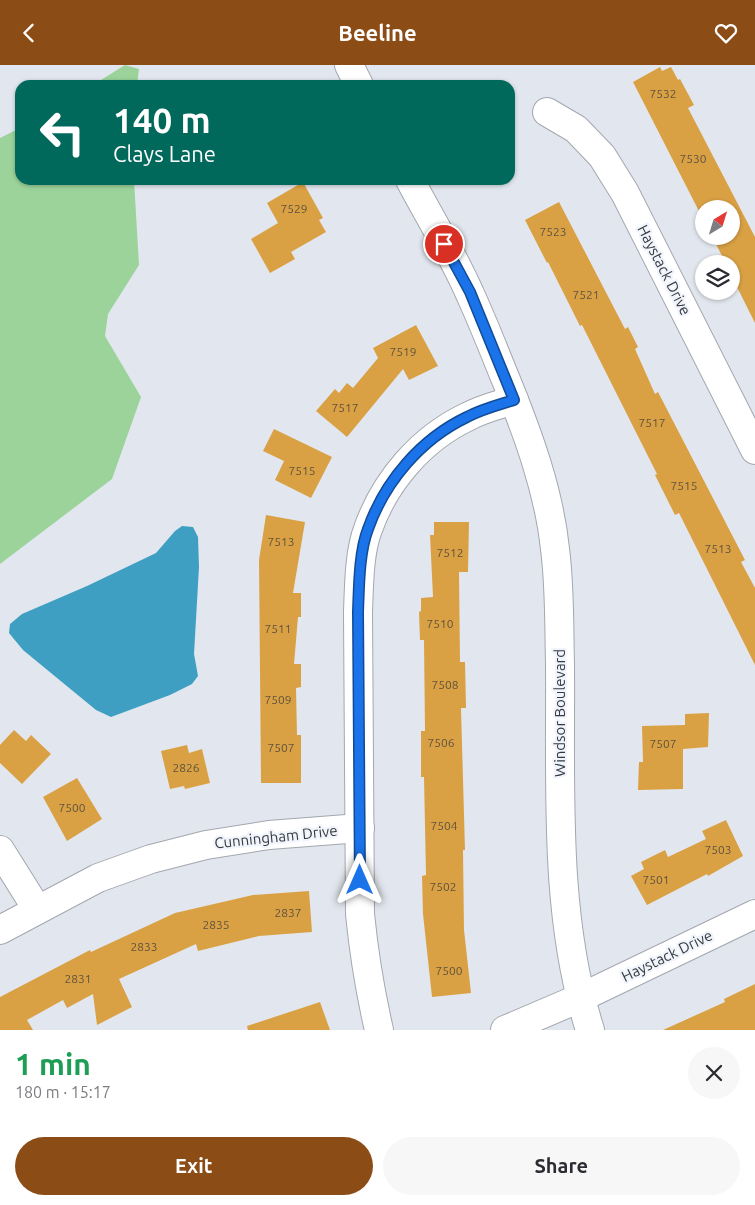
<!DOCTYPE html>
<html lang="en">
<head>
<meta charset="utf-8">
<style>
  body { margin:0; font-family:Ubuntu,sans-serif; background:#f7f7f7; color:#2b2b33; height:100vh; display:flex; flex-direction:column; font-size:19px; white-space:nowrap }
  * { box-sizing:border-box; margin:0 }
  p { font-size:16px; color:#7c7c81 }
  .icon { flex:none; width:28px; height:28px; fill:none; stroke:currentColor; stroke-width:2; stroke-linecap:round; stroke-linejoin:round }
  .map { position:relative; height:965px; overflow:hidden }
  .panel { display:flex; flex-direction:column; background:#fff; flex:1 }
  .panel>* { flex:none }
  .guide { position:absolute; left:15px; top:15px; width:500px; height:105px; border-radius:15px; box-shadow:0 1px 4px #0004; background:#00695c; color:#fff; overflow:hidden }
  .needle { width:32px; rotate:38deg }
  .buttons { position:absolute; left:695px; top:135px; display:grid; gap:10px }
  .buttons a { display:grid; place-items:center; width:45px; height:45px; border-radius:50%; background:#fff; box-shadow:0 1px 4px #0004; font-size:25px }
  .pin { position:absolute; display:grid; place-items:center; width:42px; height:42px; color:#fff; margin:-21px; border:2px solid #fff; border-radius:50%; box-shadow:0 1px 5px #0007 }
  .me { position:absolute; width:55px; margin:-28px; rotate:0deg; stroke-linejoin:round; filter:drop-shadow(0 0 4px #0008) }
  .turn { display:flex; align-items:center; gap:18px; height:105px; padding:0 15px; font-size:22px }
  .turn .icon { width:65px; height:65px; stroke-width:2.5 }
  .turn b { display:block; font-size:35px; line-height:42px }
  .round { display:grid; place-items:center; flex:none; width:52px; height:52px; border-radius:26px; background:#f7f7f7 }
  .head { display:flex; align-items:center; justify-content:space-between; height:85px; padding:0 15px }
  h1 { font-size:30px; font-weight:700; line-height:38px; color:#1e9e55 }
  .button { display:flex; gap:10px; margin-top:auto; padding:10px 15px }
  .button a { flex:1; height:58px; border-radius:30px; background:#8c4c16; color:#fff; font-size:20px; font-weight:700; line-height:58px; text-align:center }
  .button a+a { background:#f7f7f7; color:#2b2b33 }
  header { display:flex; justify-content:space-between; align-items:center; height:65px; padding:0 15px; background:#8c4c16; color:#fff; font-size:22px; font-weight:700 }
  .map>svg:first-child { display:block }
  .green { fill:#9bd39a }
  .water { fill:#3f9fc2 }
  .building { fill:#daa144 }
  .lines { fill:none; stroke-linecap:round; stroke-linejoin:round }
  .minor-casing { stroke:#a3a7af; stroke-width:30 }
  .minor { stroke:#fff; stroke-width:28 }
  .route-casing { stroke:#114b97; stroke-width:12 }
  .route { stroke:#1a73e8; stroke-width:9 }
  .labels { text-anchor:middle; stroke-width:4.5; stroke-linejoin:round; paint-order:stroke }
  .number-label { font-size:12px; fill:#60533e }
  .street-label { font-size:15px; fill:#37393c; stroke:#f0f4fc }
</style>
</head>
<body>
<header><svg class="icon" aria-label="back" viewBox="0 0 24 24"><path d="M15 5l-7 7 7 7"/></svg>Beeline<svg class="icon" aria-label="heart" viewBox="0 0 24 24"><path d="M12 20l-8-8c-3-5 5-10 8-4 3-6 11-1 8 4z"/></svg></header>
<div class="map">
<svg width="755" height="965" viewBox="0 0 755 965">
  <rect width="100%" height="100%" fill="#e2e7ef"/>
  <g class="green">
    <polygon points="125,0 139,4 137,20 93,20"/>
    <polygon points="20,63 20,115 134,115 139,200 108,249 105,271 141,332 112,414 0,499 0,73"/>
  </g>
  <polygon class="water" points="182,461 193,462 198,472 199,502 194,589 198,611 192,619 170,630 111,652 96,645 23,585 9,568 10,559 22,549 87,521 156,488 175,466"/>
  <g class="building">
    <polygon points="660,2 662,6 671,2 678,15 680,14 694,40 688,43 755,172 755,258 731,210 731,199 726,199 712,171 731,171 731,144 704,144 704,156 633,17"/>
    <polygon points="303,117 323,153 319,155 326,167 291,187 295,194 270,208 251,174 278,158 267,138"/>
    <polygon points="559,137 625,264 628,262 638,282 635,284 655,329 658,327 745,495 741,497 755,523 755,600 679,448 675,450 655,410 657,409 582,260 580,261 548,197 547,198 525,155"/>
    <polygon points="416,260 438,301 409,315 403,304 347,372 316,346 335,324 339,328 347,318 353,323 378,293 373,283"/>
    <polygon points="274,364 332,392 311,433 275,415 284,396 263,386"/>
    <polygon points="266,450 305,457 293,528 301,528 301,552 298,552 294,599 301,599 301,622 296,623 297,670 301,670 301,718 261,718 259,495"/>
    <polygon points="434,457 469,457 468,507 459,507 460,597 465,597 466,643 461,643 465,785 463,785 464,865 471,928 432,932 423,849 422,811 426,810 424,712 421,712 421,666 425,666 424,575 420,575 419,547 421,546 421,533 433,532 430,470 434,470"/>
    <polygon points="709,648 708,682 683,684 683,724 638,725 639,697 643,697 642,661 685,660 685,649"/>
    <polygon points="14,665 26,676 31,670 51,689 22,719 0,698 0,680"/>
    <polygon points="187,680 189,688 202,684 210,718 185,724 184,721 170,724 161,686"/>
    <polygon points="77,713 102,754 67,776 43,732"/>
    <polygon points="726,755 743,791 708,811 707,809 647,840 631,811 644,804 641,797 665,785 668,792 706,774 702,766"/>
    <polygon points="309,826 312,867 259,871 198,886 196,879 119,914 132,942 97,960 93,929 67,943 63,935 27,955 33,965 0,965 0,932 90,885 91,887 175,848 253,830"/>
    <polygon points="755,919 755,965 663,965 725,937 724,934"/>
    <polygon points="320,937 330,965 248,965 247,961"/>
  </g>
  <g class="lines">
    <g class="minor-casing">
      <g id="minor">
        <polyline points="349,0 359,20"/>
        <polyline points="547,47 576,64 602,91 625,128 755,385"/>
        <path d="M 410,115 C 430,153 453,190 470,229 C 483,257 494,286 506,315 C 528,369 549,426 555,484 C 560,522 559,561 560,600 C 561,720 553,849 590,965"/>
        <polyline points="0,785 37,844"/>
        <polyline points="0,865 98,813 151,794 206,780 269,770 360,763"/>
        <path d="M 379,965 C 370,926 364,889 360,849 L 358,547 C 359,522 359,487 368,464 C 385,416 421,374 467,352 C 481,344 498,340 514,335"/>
        <polyline points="505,965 580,933 755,849"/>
      </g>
    </g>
    <use href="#minor" class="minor"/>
  </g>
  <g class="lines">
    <g class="route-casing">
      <path id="route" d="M 360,815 L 358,547 C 359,522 359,487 368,464 C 385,416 421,374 467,352 C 482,344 498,340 514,335 L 470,227 L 444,179"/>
    </g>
    <use href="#route" class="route"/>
  </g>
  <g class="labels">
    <g class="number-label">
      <text x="663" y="33">7532</text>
      <text x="693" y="98">7530</text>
      <text x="294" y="148">7529</text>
      <text x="553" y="171">7523</text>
      <text x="586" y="234">7521</text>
      <text x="403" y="291">7519</text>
      <text x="345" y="347">7517</text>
      <text x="652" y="362">7517</text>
      <text x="302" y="410">7515</text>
      <text x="684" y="425">7515</text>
      <text x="281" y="481">7513</text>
      <text x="718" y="488">7513</text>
      <text x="450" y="492">7512</text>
      <text x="440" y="563">7510</text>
      <text x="278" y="568">7511</text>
      <text x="445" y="624">7508</text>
      <text x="278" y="639">7509</text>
      <text x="441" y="682">7506</text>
      <text x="663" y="683">7507</text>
      <text x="281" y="687">7507</text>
      <text x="186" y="707">2826</text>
      <text x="72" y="747">7500</text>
      <text x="444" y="765">7504</text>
      <text x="718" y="789">7503</text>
      <text x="656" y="819">7501</text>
      <text x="443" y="826">7502</text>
      <text x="288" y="852">2837</text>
      <text x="216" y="864">2835</text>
      <text x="144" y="886">2833</text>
      <text x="449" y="910">7500</text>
      <text x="78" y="918">2831</text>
    </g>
    <g class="street-label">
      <text transform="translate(664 205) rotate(63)" y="5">Haystack Drive</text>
      <text transform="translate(560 648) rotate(-90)" y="5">Windsor Boulevard</text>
      <text transform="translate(276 772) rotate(-6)" y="5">Cunningham Drive</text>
      <text transform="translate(667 891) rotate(-26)" y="5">Haystack Drive</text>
    </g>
  </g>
</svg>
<div class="buttons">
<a><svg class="needle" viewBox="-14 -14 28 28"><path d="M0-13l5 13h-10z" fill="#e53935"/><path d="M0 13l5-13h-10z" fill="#7c7c81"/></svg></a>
<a><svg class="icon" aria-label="layers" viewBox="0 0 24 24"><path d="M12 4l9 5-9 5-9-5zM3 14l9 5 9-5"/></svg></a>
</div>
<div class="pin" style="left:444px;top:179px;background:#d93025"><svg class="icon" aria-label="arrive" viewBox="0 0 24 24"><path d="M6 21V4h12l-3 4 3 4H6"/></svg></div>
<svg class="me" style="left:360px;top:815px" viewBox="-20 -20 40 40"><path d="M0-17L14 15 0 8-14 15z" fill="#1a73e8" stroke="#fff" stroke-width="4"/></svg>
<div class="guide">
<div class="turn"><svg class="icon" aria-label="left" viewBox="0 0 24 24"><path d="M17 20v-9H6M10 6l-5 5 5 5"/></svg><div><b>140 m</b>Clays Lane</div></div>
</div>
</div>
<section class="panel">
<div class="head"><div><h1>1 min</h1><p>180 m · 15:17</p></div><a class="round"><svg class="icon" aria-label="close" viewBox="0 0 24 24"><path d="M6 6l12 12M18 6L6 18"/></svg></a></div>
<div class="button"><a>Exit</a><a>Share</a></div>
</section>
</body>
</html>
